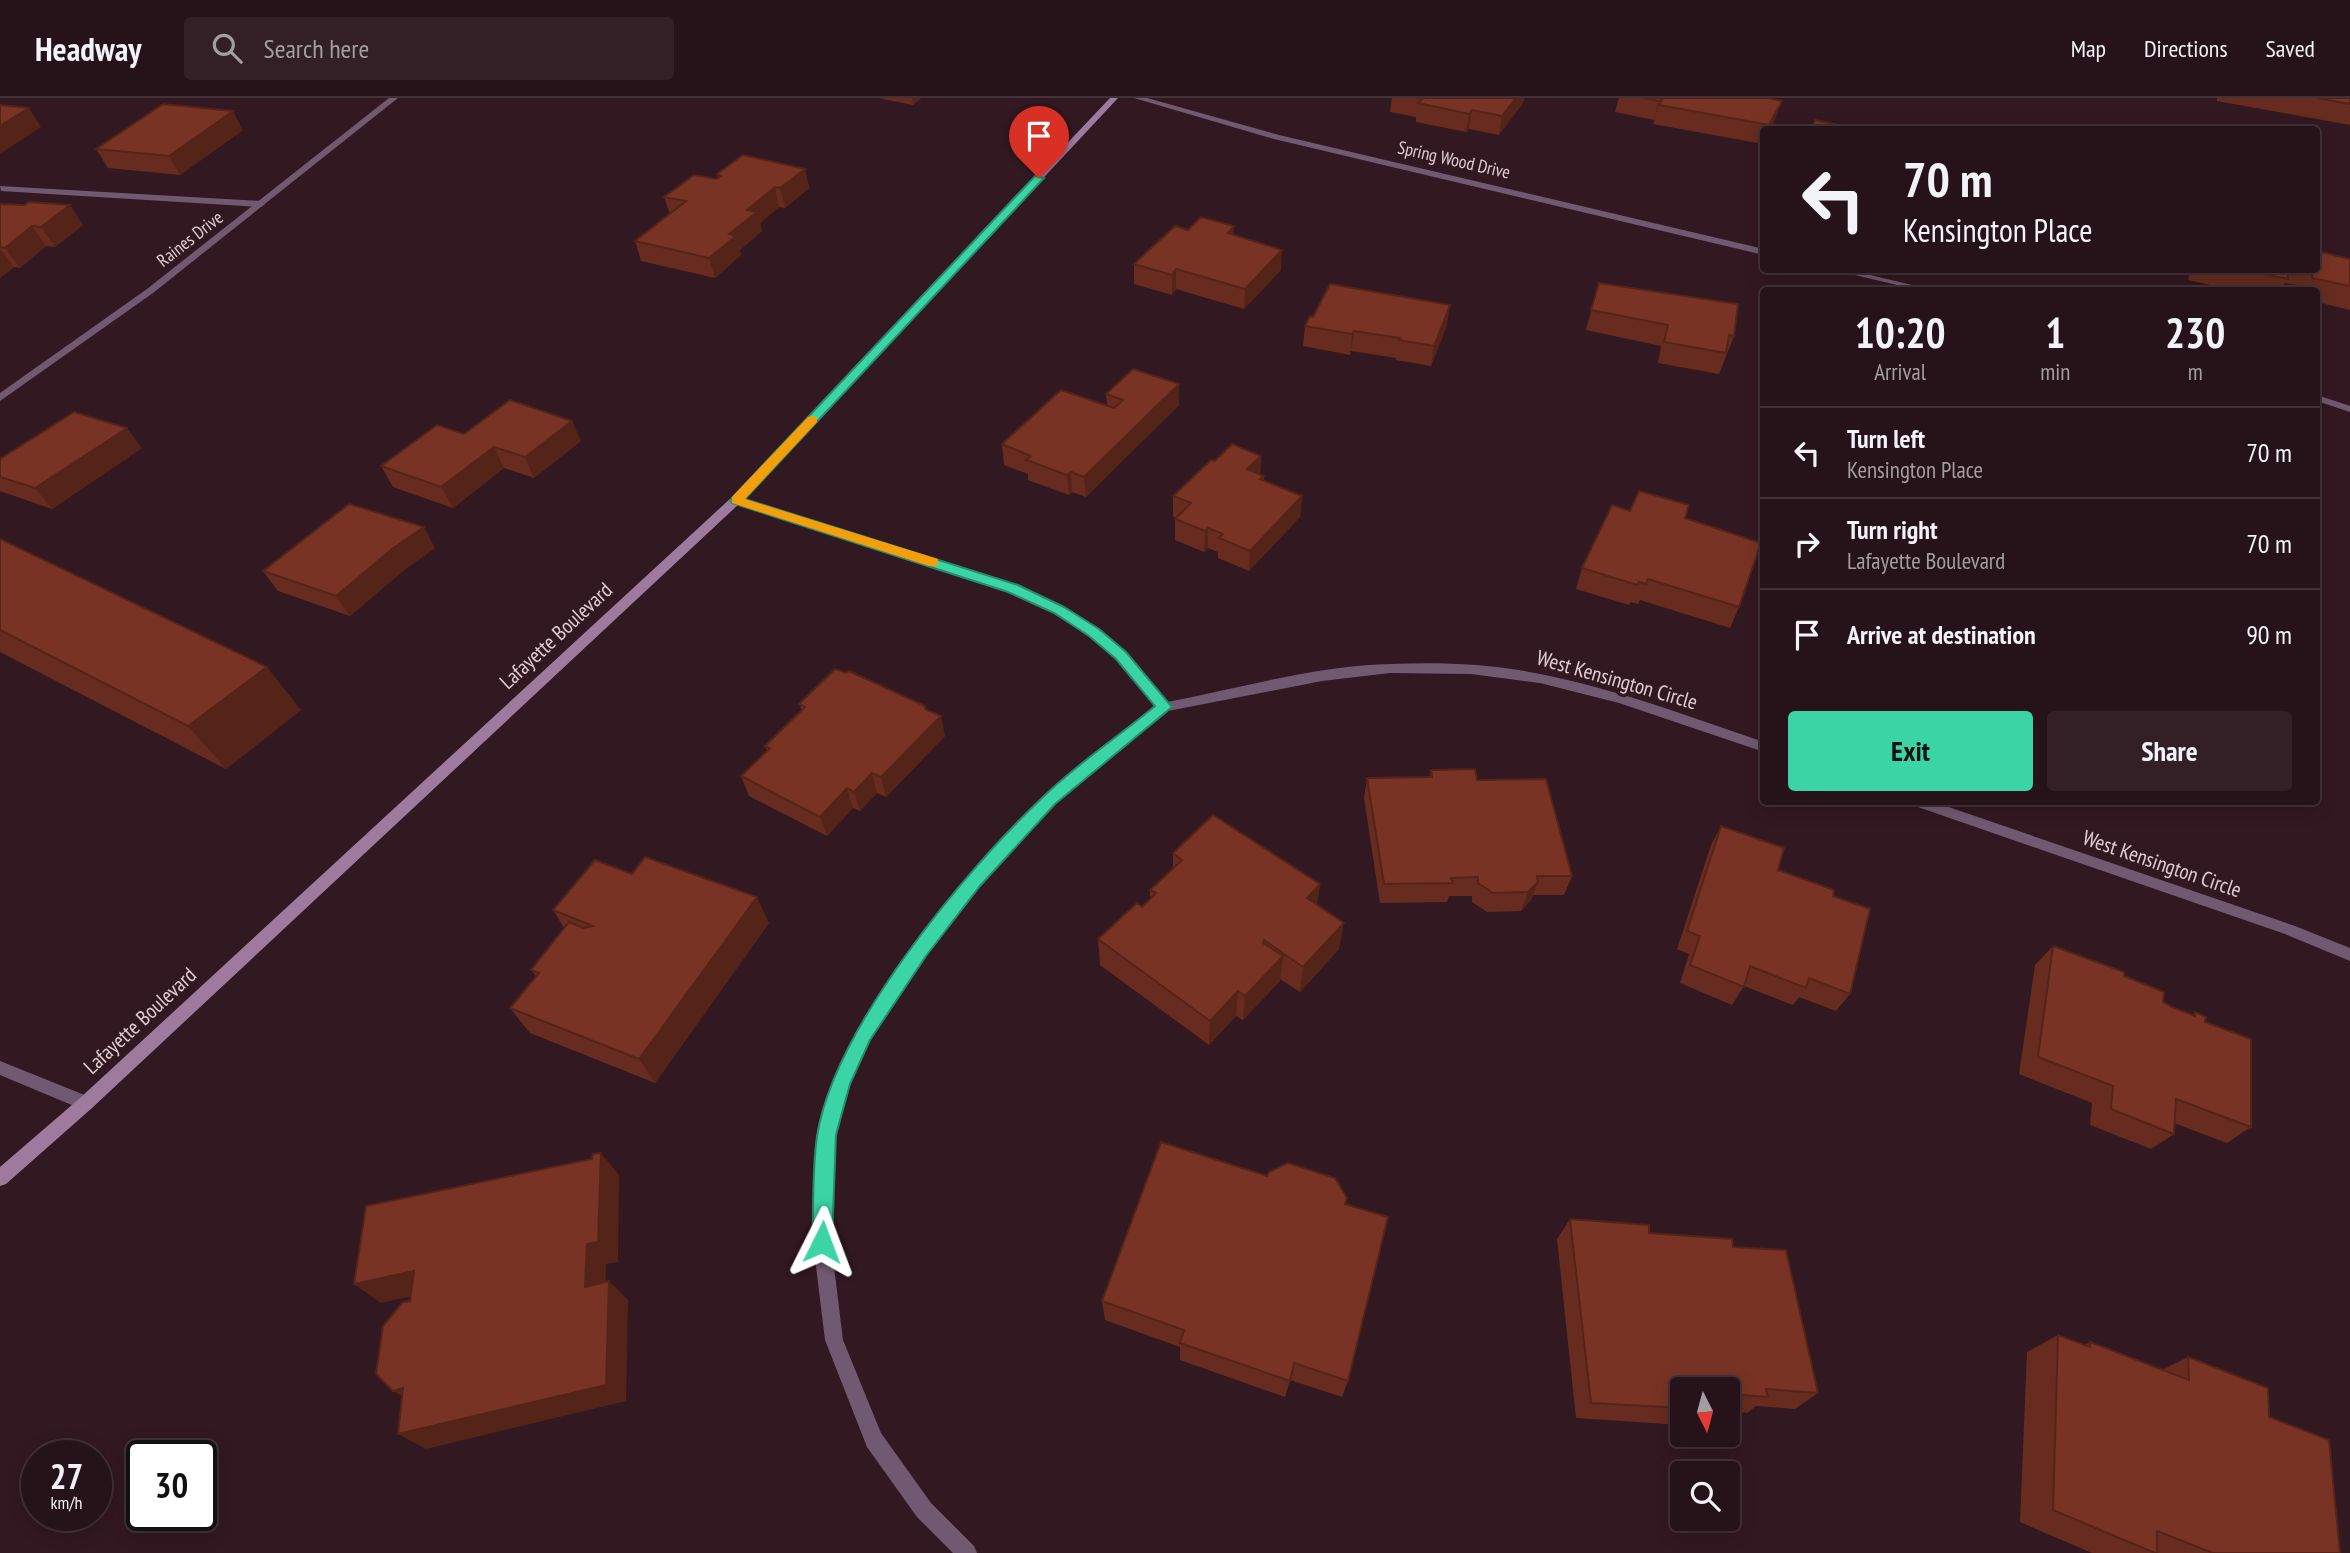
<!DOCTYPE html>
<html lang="en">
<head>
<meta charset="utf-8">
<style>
  body { margin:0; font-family:"PT Sans Narrow",sans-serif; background:#322026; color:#f1f3f6; height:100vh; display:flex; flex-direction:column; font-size:26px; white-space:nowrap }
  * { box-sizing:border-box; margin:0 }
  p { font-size:23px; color:#a49ea2 }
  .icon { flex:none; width:38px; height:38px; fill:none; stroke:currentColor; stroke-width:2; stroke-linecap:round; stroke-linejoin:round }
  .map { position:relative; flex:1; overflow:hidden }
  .drawer { position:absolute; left:1760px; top:189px; width:560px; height:518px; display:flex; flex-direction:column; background:#261219; border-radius:7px; box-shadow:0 4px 18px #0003,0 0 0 2px #423238 }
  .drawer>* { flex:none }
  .hud { position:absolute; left:1760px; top:28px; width:560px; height:147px; border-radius:7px; box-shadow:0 4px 18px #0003,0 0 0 2px #423238; background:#261219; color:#f1f3f6; overflow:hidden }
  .needle { width:46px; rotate:174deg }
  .fabs { position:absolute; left:1670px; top:1279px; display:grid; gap:14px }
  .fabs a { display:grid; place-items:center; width:70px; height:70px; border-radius:7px; background:#261219; box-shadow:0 4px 18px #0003,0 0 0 2px #423238; font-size:35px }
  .speed { position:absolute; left:21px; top:1342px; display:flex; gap:14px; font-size:35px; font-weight:700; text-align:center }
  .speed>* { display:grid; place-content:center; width:91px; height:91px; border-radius:50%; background:#261219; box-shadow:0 4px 18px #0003,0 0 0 2px #423238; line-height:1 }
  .speed small { font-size:18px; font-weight:400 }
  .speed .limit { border:4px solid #111; border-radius:10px; background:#fff; color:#111 }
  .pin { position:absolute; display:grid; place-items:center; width:60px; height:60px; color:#fff; margin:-72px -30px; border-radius:50% 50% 50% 0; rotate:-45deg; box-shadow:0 0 7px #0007 }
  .pin .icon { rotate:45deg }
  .me { position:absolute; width:77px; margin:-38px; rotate:3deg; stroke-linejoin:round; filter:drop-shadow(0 0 5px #0008) }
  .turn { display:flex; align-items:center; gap:24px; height:147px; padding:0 28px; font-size:32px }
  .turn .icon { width:91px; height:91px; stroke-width:2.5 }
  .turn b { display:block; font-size:49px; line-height:60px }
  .eta { display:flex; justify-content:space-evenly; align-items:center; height:119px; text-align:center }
  .eta b { font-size:42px; font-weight:800; line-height:49px }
  .action { display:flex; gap:14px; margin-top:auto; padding:14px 28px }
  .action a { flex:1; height:80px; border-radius:7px; background:#3bd4a4; color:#111; font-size:28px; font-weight:800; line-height:80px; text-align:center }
  .action a+a { background:#322026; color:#f1f3f6 }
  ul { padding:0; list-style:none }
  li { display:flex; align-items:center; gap:21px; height:91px; padding:0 28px; border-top:2px solid #423238 }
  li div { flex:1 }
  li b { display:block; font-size:26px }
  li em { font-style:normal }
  header { display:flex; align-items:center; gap:42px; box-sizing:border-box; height:98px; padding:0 35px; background:#261219; border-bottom:2px solid #423238 }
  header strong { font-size:33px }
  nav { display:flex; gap:38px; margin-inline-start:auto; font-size:24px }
  .search { width:490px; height:63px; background:#322026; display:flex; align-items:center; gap:18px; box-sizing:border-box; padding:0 24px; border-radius:7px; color:#a49ea2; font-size:26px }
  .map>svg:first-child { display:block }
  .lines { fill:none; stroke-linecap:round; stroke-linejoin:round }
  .lane { fill:#715a71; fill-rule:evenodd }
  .street { fill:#715a71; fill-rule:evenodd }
  .secondary { fill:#9f7a9f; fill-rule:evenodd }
  .wall { fill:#672c1f }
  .shaded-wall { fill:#542419 }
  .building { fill:#783324; stroke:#542419; stroke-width:2 }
  .route { fill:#3bd4a4; stroke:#268a6b; stroke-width:2 }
  .slow { fill:#f59e0b }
  .labels { text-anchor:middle; stroke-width:7; stroke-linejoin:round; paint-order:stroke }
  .far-street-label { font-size:18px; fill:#e0cdd2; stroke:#321821 }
  .street-label { font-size:21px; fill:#e0cdd2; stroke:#321821 }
</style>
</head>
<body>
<header>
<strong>Headway</strong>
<div class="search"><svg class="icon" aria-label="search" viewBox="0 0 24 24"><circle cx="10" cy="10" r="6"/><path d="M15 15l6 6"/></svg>Search here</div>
<nav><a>Map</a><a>Directions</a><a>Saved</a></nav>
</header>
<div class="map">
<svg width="2350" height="1455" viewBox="0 0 2350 1455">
  <rect width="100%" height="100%" fill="#321821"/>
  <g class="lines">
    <polygon class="lane" points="0,88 261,103 265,106 261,109 1,93"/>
    <g class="street">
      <polygon points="389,0 398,0 153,195 0,303 0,295 147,191"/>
      <polygon points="1134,0 1147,0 1279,37 1764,151 1764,157 1274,41"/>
      <polygon points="1834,172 1849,172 1933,192 1918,192"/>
      <polygon points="2317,297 2350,308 2350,314 2317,303"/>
      <path d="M 736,398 L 1017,487 L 1063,509 L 1099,531 L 1125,554 L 1167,604 C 1239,590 1320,567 1392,566 C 1441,564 1492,566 1540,576 C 1617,591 1690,619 1764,644 L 1764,654 L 1619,605 L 1540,585 L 1471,576 L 1390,575 L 1322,583 L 1168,613 L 1055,705 L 979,787 L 925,858 L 869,941 L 849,986 L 835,1037 L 831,1144 L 843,1242 L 881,1335 L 931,1405 L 974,1448 L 977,1455 L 953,1455 L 917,1419 L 867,1349 L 825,1242 L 813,1144 L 819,1037 L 833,986 L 857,932 L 915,848 L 969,779 L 1045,697 L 1156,608 L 1117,560 L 1091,537 L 1055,515 L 1009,493 L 732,405 L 730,402 Z"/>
      <polygon points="1913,704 1934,704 2295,828 2350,850 2350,863 2285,836 1915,708"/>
      <polygon points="0,963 92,1000 94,1005 92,1010 86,1013 0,977"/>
    </g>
    <polygon class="secondary" points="1110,0 1118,0 740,405 92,1010 6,1086 0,1088 0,1069 80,1000 732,399"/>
  </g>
  <g class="wall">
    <polygon points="878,0 921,0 913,7"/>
    <polygon points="1392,0 1524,0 1523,5 1499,37 1469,31 1466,34 1416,24 1416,19 1390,14"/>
    <polygon points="1619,0 1769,0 1782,3 1775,21 1770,32 1764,32 1764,43 1763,46 1653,26 1655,21 1654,22 1615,14"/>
    <polygon points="2217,0 2350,0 2350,27 2217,3"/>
    <polygon points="243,32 180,77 108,70 96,51"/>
    <polygon points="805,71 809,90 785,110 779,109 760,125 762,133 740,152 741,157 715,180 641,163 635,143 670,116 664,99 716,81 718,80 717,76"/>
    <polygon points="0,106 83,127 55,149 46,148 20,170 14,169 0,180"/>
    <polygon points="1188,132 1234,136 1281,172 1244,211 1176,191 1172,197 1134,186 1134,166"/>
    <polygon points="2350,161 2350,212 2317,204 2317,192 2297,192 2297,187 2285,185 2280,192 2234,192 2188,182 2190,172 2317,172"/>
    <polygon points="1599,185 1734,238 1719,276 1658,265 1661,248 1586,232"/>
    <polygon points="1447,227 1431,268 1396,262 1396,260 1351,253 1350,257 1303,248 1305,228"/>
    <polygon points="1179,286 1179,307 1086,399 1072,394 1069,397 1028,382 1028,376 1004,367 1002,346 1107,308 1106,296"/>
    <polygon points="464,336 581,343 534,380 504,370 453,410 393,389 381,368"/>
    <polygon points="142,350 52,411 0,393 0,361"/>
    <polygon points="1261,358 1260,376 1264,378 1264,383 1302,398 1300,419 1249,473 1218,460 1218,454 1208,450 1204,454 1175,442 1175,421 1176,420 1173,418 1173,398 1215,363"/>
    <polygon points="1630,413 1685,420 1739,509 1730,530 1640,502 1638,506 1631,504 1629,507 1576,491 1582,470"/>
    <polygon points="0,441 301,612 226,671 0,554"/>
    <polygon points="435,450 404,472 350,518 278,493 263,473"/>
    <polygon points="799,606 926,611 945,638 886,699 877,695 860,713 853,710 827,738 749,698 741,678 767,653 765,648 802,613"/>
    <polygon points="1431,672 1477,682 1572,778 1564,797 1533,797 1531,802 1521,813 1487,814 1472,804 1472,798 1449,798 1447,804 1380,805 1364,700 1367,680 1430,679"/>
    <polygon points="1721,728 1778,772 1833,798 1850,896 1836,913 1799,899 1793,907 1744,888 1732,907 1680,885 1689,856 1677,851 1711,747"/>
    <polygon points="1173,755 1320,786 1317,806 1339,851 1300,894 1280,881 1280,883 1243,922 1236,918 1209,947 1100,867 1098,841 1142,809 1150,801 1150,792 1173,770"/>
    <polygon points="632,776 769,825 655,985 530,935 510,910 536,878 531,872 564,830 553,812"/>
    <polygon points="2053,848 2124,878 2172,909 2192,917 2195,914 2205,924 2251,1029 2227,1045 2174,1025 2174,1036 2151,1051 2090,1027 2092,1005 2019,976 2035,867"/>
    <polygon points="1346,1106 1348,1283 1342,1299 1290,1282 1285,1299 1180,1262 1180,1249 1105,1222 1102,1203"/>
    <polygon points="1570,1121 1733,1149 1818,1295 1795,1311 1756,1308 1747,1315 1730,1313 1727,1316 1727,1292 1682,1292 1682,1327 1576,1320 1557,1141"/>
    <polygon points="2058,1237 2084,1247 2090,1244 2162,1272 2188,1259 2269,1319 2340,1455 2092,1455 2020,1424 2027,1254"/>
  </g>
  <g class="shaded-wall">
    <polygon points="912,0 921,0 913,7"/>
    <polygon points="1516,0 1524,0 1523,5 1499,37 1502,18"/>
    <polygon points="1663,0 1667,0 1659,7 1654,22 1659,3"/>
    <polygon points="1782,3 1775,21 1770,32 1768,32"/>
    <polygon points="29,10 41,29 0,56 0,28"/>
    <polygon points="1472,12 1469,31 1466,34 1469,16"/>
    <polygon points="233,13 243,32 180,77 169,58"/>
    <polygon points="805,71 809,90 785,110 780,90"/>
    <polygon points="775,89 779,109 760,125 762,133 740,152 741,157 715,180 709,160 729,136 747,112"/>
    <polygon points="70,107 83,127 55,149 41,129"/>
    <polygon points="32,128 46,148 20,170 5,150"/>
    <polygon points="1234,128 1233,148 1228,135"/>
    <polygon points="0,150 14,169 0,180"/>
    <polygon points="1282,152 1281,172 1244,211 1245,191"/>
    <polygon points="1176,171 1176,191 1172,197 1172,177"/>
    <polygon points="1450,207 1447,227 1431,268 1434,248"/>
    <polygon points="1354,233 1351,253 1350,257 1352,236"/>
    <polygon points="1179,286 1179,307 1086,399 1084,379"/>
    <polygon points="572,323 581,343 534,380 525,359"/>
    <polygon points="127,330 142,350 52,411 35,390"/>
    <polygon points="494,349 504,370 453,410 441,389"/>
    <polygon points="1261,358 1259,378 1247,371"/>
    <polygon points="1071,374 1072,394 1069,397 1067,377"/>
    <polygon points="1302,398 1300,419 1249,473 1250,453"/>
    <polygon points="424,429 435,450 404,472 350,518 336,498 392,451"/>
    <polygon points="1208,430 1208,450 1204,454 1205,433"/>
    <polygon points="267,569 301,612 226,671 188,628"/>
    <polygon points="925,608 930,629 941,618 945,638 886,699 881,679 925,611"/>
    <polygon points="872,675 877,695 860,713 854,694"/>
    <polygon points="847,690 853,710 827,738 820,719"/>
    <polygon points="1538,784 1531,802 1521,813 1528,794"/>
    <polygon points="1320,786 1316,813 1307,800"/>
    <polygon points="757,799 769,825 655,985 639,961"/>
    <polygon points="1344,825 1339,851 1300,894 1303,869"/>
    <polygon points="1283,858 1280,883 1243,922 1245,898"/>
    <polygon points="1238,893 1236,918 1209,947 1210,923"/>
    <polygon points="601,1055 619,1077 618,1164 606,1166 605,1208 585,1189 587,1146"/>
    <polygon points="414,1173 440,1192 381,1205 354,1186"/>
    <polygon points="609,1183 628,1202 626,1303 426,1351 398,1336"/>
    <polygon points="403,1290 421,1309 393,1293"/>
  </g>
  <g class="building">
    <polygon points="1417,0 1516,0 1502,18 1472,12 1469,16 1418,5 1422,1"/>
    <polygon points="1643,0 1663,0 1659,3"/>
    <polygon points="1663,0 1769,0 1782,3 1769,27 1659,7"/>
    <polygon points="2317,0 2350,0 2350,6"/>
    <polygon points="163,6 233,13 169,58 96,51"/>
    <polygon points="0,7 29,10 0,28"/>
    <polygon points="1815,22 1862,32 1811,32"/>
    <polygon points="743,57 805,71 780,90 775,89 747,112 757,114 729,136 736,138 709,160 635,143 686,103 664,99 694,77 716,81 721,78 717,76"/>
    <polygon points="29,104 70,107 41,129 32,128 5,150 0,149 0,106 25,107"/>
    <polygon points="1201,119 1234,128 1228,135 1282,152 1245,191 1176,171 1172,177 1134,166 1175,128 1188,132"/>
    <polygon points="2317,153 2350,161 2350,188 2312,180 2312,172 2317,172"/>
    <polygon points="2244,172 2288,172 2288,181"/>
    <polygon points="1599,185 1738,206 1734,238 1729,237 1726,255 1664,244 1668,227 1591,212"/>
    <polygon points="1330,186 1450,207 1434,248 1399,242 1400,240 1354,233 1352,236 1305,228 1310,218 1313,219"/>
    <polygon points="1133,271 1179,286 1084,379 1071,374 1067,377 1026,362 1031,358 1002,346 1061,292 1114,310 1123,302 1106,296"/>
    <polygon points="510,302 572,323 525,359 494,349 441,389 381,368 437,327 464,336"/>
    <polygon points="74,314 127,330 35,390 0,379 0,361"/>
    <polygon points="1232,346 1261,358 1247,371 1264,378 1260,381 1302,398 1250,453 1219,440 1223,436 1208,430 1205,433 1175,421 1191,405 1173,398 1211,362 1215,363"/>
    <polygon points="1639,393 1689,407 1685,420 1761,445 1739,509 1648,481 1646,486 1639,484 1637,487 1582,470 1612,407 1630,413"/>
    <polygon points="349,406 424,429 392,451 336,498 263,473"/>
    <polygon points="0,441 267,569 188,628 0,532"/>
    <polygon points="835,571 846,575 849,573 925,608 925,611 941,618 881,679 872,675 854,694 847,690 820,719 741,678 770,650 765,648 805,609 799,606"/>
    <polygon points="1475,671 1477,682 1546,681 1572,778 1537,778 1538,784 1528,794 1493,795 1478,785 1478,779 1451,780 1453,785 1384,786 1367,680 1432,679 1431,672"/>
    <polygon points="1213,717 1320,786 1307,800 1344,825 1303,869 1264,842 1263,845 1283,858 1245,898 1238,893 1210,923 1098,841 1137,805 1142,809 1156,795 1150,792 1182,762 1173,755"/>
    <polygon points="1721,728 1784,750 1778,772 1834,792 1833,798 1870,811 1850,896 1809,880 1806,890 1750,868 1744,889 1690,867 1700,838 1687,833"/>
    <polygon points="645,759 757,799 639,961 510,910 539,875 531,872 569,824 583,830 593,828 553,812 595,762 632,776"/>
    <polygon points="2053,848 2124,874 2124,878 2164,894 2163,904 2172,909 2195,918 2195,914 2206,919 2205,924 2251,941 2251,1029 2176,1001 2174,1036 2111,1011 2113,988 2038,959"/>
    <polygon points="1161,1044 1267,1078 1269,1074 1288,1065 1335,1080 1347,1100 1345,1106 1388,1119 1348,1283 1294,1265 1290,1283 1180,1245 1184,1232 1102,1203"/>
    <polygon points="601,1055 598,1144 587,1146 585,1189 609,1183 606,1287 398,1336 403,1290 393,1293 376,1276 383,1228 403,1204 410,1203 414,1173 354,1186 366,1108 592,1061 593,1056"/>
    <polygon points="1570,1121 1649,1127 1649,1135 1732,1141 1733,1149 1786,1152 1818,1295 1766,1291 1768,1299 1727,1296 1727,1292 1682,1292 1682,1310 1591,1305"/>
    <polygon points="2058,1237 2090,1249 2090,1244 2189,1282 2188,1259 2268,1290 2269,1319 2329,1342 2340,1455 2213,1455 2157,1433 2157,1455 2155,1455 2053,1412"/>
    <polygon points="1727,1296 1730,1314 1727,1313"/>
  </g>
  <path class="route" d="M 1035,78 L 1044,80 L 745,401 L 1018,487 L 1064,509 L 1099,531 L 1126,554 L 1172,609 L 1055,706 L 980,788 L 926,858 L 870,942 L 850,986 L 836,1037 L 832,1144 L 829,1151 L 822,1154 L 815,1151 L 812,1144 C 814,1109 812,1072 817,1038 C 834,930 965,772 1044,698 C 1078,665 1119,638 1155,608 L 1116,561 L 1089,538 L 1054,515 L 1008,494 L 732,405 L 730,402 Z"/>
  <polygon class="slow" points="812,318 817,319 817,324 745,401 938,461 938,468 929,468 732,405 732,399 808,319"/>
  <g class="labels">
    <g class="far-street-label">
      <text transform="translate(1454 62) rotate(13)" y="6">Spring Wood Drive</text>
      <text transform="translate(190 141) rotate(-38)" y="6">Raines Drive</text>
    </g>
    <g class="street-label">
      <text transform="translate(556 538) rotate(-43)" y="7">Lafayette Boulevard</text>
      <text transform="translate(1617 582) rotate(16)" y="7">West Kensington Circle</text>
      <text transform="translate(2162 766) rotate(19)" y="7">West Kensington Circle</text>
      <text transform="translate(140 923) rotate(-43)" y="7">Lafayette Boulevard</text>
    </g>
  </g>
</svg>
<div class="fabs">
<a><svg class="needle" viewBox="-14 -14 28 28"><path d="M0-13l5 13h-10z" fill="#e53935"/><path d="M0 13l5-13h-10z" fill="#a49ea2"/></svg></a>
<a><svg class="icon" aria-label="search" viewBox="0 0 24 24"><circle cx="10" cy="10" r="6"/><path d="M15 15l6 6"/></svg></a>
</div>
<div class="speed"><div>27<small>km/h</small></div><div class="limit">30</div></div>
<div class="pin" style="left:1039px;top:80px;background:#d93025"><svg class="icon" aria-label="arrive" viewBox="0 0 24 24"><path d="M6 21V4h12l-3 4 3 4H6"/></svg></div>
<svg class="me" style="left:822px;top:1144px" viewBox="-20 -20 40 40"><path d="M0-17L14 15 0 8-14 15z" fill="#3bd4a4" stroke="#fff" stroke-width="4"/></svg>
<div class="hud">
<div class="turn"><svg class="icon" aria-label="left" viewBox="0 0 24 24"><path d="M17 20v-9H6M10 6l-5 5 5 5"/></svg><div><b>70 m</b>Kensington Place</div></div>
</div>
<section class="drawer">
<div class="eta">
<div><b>10:20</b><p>Arrival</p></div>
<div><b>1</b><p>min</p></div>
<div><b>230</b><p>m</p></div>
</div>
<ul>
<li><svg class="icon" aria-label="left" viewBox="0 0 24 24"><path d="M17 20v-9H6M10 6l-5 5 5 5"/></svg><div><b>Turn left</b><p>Kensington Place</p></div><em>70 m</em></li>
<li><svg class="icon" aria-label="right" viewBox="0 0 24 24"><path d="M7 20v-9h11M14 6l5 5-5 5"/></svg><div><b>Turn right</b><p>Lafayette Boulevard</p></div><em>70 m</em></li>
<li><svg class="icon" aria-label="arrive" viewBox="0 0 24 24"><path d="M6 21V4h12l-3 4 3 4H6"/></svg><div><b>Arrive at destination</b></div><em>90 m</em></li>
</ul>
<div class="action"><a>Exit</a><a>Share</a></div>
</section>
</div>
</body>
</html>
